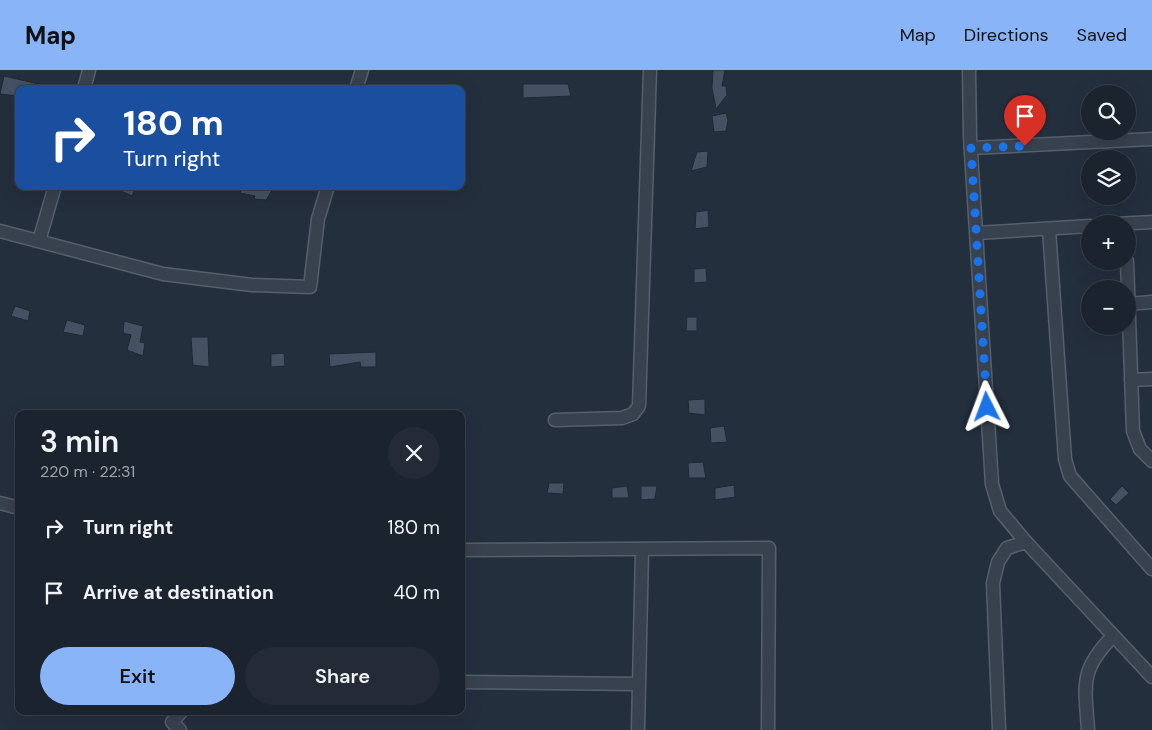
<!DOCTYPE html>
<html lang="en">
<head>
<meta charset="utf-8">
<style>
  body { margin:0; font-family:"DM Sans",sans-serif; background:#242b36; color:#f1f3f6; height:100vh; display:flex; flex-direction:column; font-size:19px; white-space:nowrap }
  * { box-sizing:border-box; margin:0 }
  p { font-size:16px; color:#a0a4aa }
  .icon { flex:none; width:28px; height:28px; fill:none; stroke:currentColor; stroke-width:2; stroke-linecap:round; stroke-linejoin:round }
  .map { position:relative; flex:1; overflow:hidden }
  .details { position:absolute; left:15px; top:340px; width:450px; height:305px; display:flex; flex-direction:column; background:#1b232e; border-radius:10px; box-shadow:0 5px 20px #0002,0 0 0 1px #39404a }
  .details>* { flex:none }
  .top-card { position:absolute; left:15px; top:15px; width:450px; height:105px; border-radius:10px; box-shadow:0 5px 20px #0002,0 0 0 1px #39404a; background:#1a4fa0; color:#fff; overflow:hidden }
  .buttons { position:absolute; left:1081px; top:15px; display:grid; gap:10px }
  .buttons a { display:grid; place-items:center; width:55px; height:55px; border-radius:50%; background:#1b232e; box-shadow:0 5px 20px #0002,0 0 0 1px #39404a; font-size:25px }
  .pin { position:absolute; display:grid; place-items:center; width:42px; height:42px; color:#fff; margin:-51px -21px; border-radius:50% 50% 50% 0; rotate:-45deg; box-shadow:0 0 5px #0007 }
  .pin .icon { rotate:45deg }
  .me { position:absolute; width:55px; margin:-28px; rotate:357deg; stroke-linejoin:round; filter:drop-shadow(0 0 4px #0008) }
  .turn { display:flex; align-items:center; gap:18px; height:105px; padding:0 25px; font-size:22px }
  .turn .icon { width:65px; height:65px; stroke-width:2.5 }
  .turn b { display:block; font-size:35px; line-height:42px }
  .round { display:grid; place-items:center; flex:none; width:52px; height:52px; border-radius:26px; background:#242b36 }
  .head { display:flex; align-items:center; justify-content:space-between; height:85px; padding:0 25px }
  h1 { font-size:30px; font-weight:600; line-height:38px }
  .action { display:flex; gap:10px; margin-top:auto; padding:10px 25px }
  .action a { flex:1; height:58px; border-radius:30px; background:#8ab4f8; color:#111; font-size:20px; font-weight:600; line-height:58px; text-align:center }
  .action a+a { background:#242b36; color:#f1f3f6 }
  ul { padding:0; list-style:none }
  li { display:flex; align-items:center; gap:15px; height:65px; padding:0 25px }
  li div { flex:1 }
  li b { display:block; font-size:19px }
  li em { font-style:normal }
  header { display:flex; align-items:center; gap:30px; box-sizing:border-box; height:70px; padding:0 25px; background:#8ab4f8; color:#111 }
  header strong { font-size:24px }
  nav { display:flex; gap:28px; margin-inline-start:auto; font-size:18px }
  .map>svg:first-child { display:block }
  .building { fill:#455162; stroke:#1f2835 }
  .lines { fill:none; stroke-linecap:round; stroke-linejoin:round }
  .minor-casing { stroke:#565f6c; stroke-width:15 }
  .minor { stroke:#38414e; stroke-width:12 }
  .route { stroke:#1a73e8; stroke-width:9; stroke-dasharray:0 16.2 }
</style>
</head>
<body>
<header>
<strong>Map</strong>
<nav><a>Map</a><a>Directions</a><a>Saved</a></nav>
</header>
<div class="map">
<svg width="1152" height="660" viewBox="0 0 1152 660">
  <rect width="100%" height="100%" fill="#242f3e"/>
  <g class="building">
    <polygon points="713,0 725,0 722,16 726,16 727,25 716,39 712,18"/>
    <polygon points="4,6 43,15 43,19 19,19 19,26 0,24"/>
    <polygon points="523,14 568,14 571,26 523,28"/>
    <polygon points="726,43 728,50 726,61 714,62 712,46"/>
    <polygon points="708,81 707,97 691,101 697,82"/>
    <polygon points="110,116 136,116 132,126"/>
    <polygon points="242,116 275,116 266,130 254,129 255,126 240,123"/>
    <polygon points="708,140 709,157 695,159 696,142"/>
    <polygon points="706,198 707,212 694,213 694,199"/>
    <polygon points="15,236 30,241 28,251 11,246"/>
    <polygon points="687,247 697,247 697,261 686,261"/>
    <polygon points="67,250 85,255 83,266 63,262"/>
    <polygon points="124,251 143,256 140,272 145,273 143,286 127,280 131,265 123,263"/>
    <polygon points="191,267 208,267 209,297 193,295"/>
    <polygon points="376,282 376,297 361,297 360,292 330,297 329,284"/>
    <polygon points="284,283 285,296 271,297 271,284"/>
    <polygon points="705,329 705,345 689,343 688,330"/>
    <polygon points="724,356 727,372 711,373 710,358"/>
    <polygon points="703,392 706,408 689,408 688,393"/>
    <polygon points="549,413 564,413 563,424 547,423"/>
    <polygon points="734,415 735,427 715,430 715,418"/>
    <polygon points="627,416 629,428 612,428 612,418"/>
    <polygon points="641,416 657,416 655,429 641,430"/>
    <polygon points="1122,416 1129,423 1116,435 1110,429"/>
  </g>
  <g class="lines">
    <g class="minor-casing">
      <g id="minor">
        <polyline points="969,0 970,67 992,414 1000,441 1026,472 1152,607"/>
        <polyline points="84,19 89,0"/>
        <polyline points="356,19 362,0"/>
        <polyline points="971,78 1152,69"/>
        <polyline points="1116,154 1152,152"/>
        <polyline points="1049,159 1065,389 1070,406 1152,499"/>
        <polyline points="0,161 163,204 252,215 310,217 318,149 328,116"/>
        <polyline points="977,163 1090,156"/>
        <polyline points="39,171 55,116"/>
        <polyline points="1127,191 1133,361 1140,379 1152,391"/>
        <polyline points="1128,234 1152,232"/>
        <polyline points="1131,310 1152,309"/>
        <polyline points="555,350 622,348 633,344 639,336 650,0"/>
        <polyline points="0,433 19,438"/>
        <polyline points="461,480 769,478 768,660"/>
        <polyline points="461,612 638,614"/>
        <polyline points="180,660 172,652 182,641"/>
        <polyline points="638,660 642,480"/>
        <polyline points="999,660 993,513 998,492 1007,478 1026,472"/>
        <path d="M 1088,660 C 1085,614 1079,601 1113,566"/>
      </g>
    </g>
    <use href="#minor" class="minor"/>
  </g>
  <g class="lines">
    <polyline class="route" points="987,337 971,78 1025,76"/>
  </g>
</svg>
<div class="buttons">
<a><svg class="icon" aria-label="search" viewBox="0 0 24 24"><circle cx="10" cy="10" r="6"/><path d="M15 15l6 6"/></svg></a>
<a><svg class="icon" aria-label="layers" viewBox="0 0 24 24"><path d="M12 4l9 5-9 5-9-5zM3 14l9 5 9-5"/></svg></a>
<a>+</a>
<a>−</a>
</div>
<div class="pin" style="left:1025px;top:76px;background:#d93025"><svg class="icon" aria-label="arrive" viewBox="0 0 24 24"><path d="M6 21V4h12l-3 4 3 4H6"/></svg></div>
<svg class="me" style="left:987px;top:337px" viewBox="-20 -20 40 40"><path d="M0-17L14 15 0 8-14 15z" fill="#1a73e8" stroke="#fff" stroke-width="4"/></svg>
<div class="top-card">
<div class="turn"><svg class="icon" aria-label="right" viewBox="0 0 24 24"><path d="M7 20v-9h11M14 6l5 5-5 5"/></svg><div><b>180 m</b>Turn right</div></div>
</div>
<section class="details">
<div class="head"><div><h1>3 min</h1><p>220 m · 22:31</p></div><a class="round"><svg class="icon" aria-label="close" viewBox="0 0 24 24"><path d="M6 6l12 12M18 6L6 18"/></svg></a></div>
<ul>
<li><svg class="icon" aria-label="right" viewBox="0 0 24 24"><path d="M7 20v-9h11M14 6l5 5-5 5"/></svg><div><b>Turn right</b></div><em>180 m</em></li>
<li><svg class="icon" aria-label="arrive" viewBox="0 0 24 24"><path d="M6 21V4h12l-3 4 3 4H6"/></svg><div><b>Arrive at destination</b></div><em>40 m</em></li>
</ul>
<div class="action"><a>Exit</a><a>Share</a></div>
</section>
</div>
</body>
</html>
